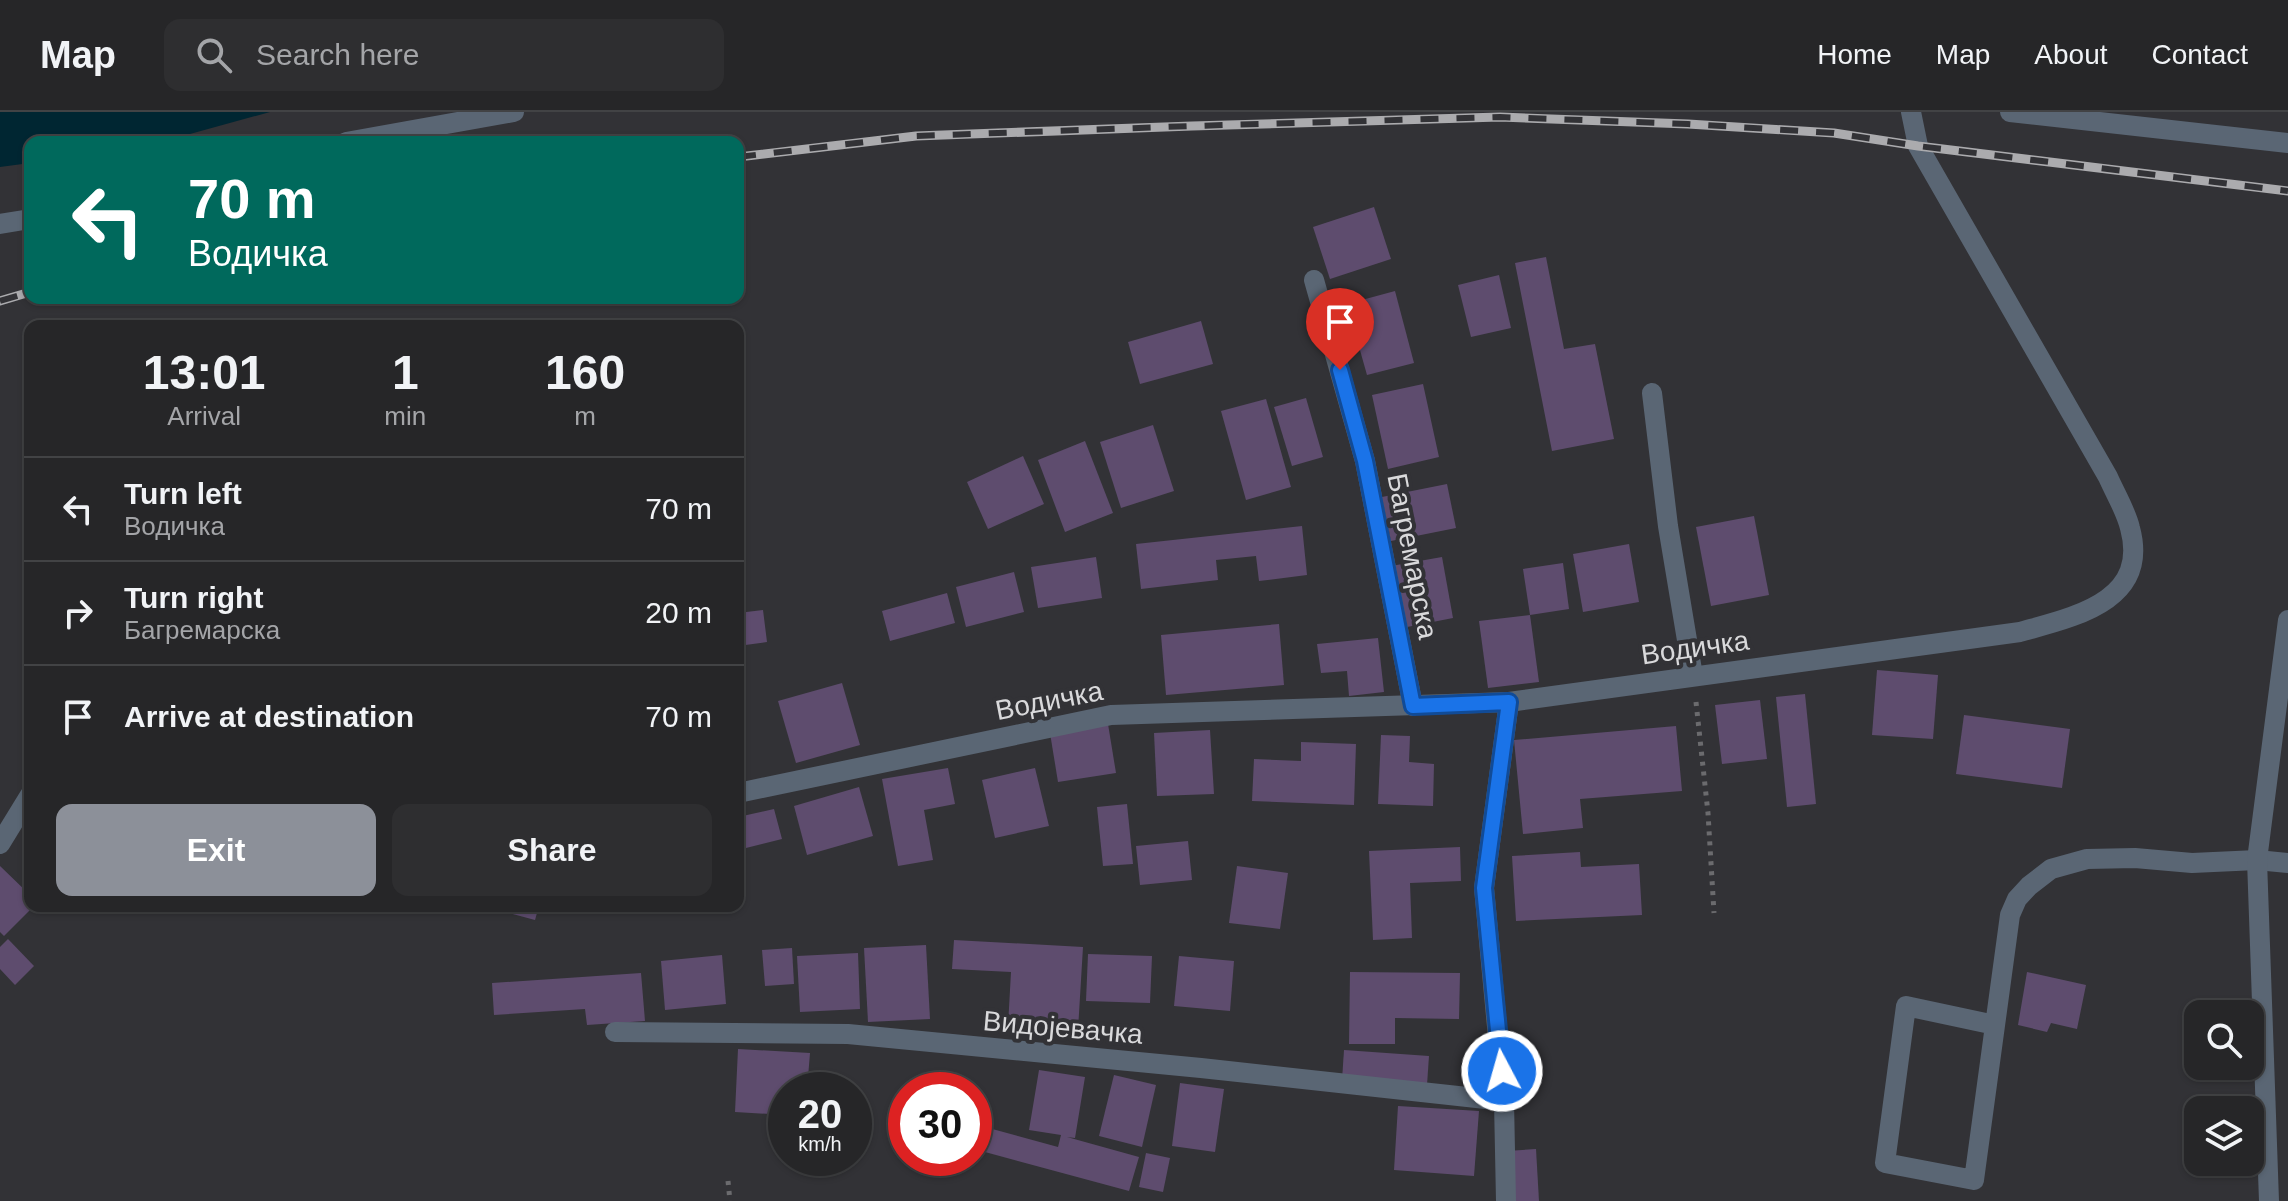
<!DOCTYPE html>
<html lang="en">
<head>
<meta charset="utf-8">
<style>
  body { margin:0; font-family:Helvetica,sans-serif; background:#2e2e30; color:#f1f3f6; height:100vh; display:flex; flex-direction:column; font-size:30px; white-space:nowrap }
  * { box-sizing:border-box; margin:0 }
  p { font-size:26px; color:#a4a5a8 }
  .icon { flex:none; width:44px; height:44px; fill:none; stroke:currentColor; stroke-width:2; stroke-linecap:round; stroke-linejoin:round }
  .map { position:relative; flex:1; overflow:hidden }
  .drawer { position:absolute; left:24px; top:208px; width:720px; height:592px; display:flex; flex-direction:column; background:#262628; border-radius:16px; box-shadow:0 2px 6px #0004,0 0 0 2px #424345 }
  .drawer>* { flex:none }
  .banner { position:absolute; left:24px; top:24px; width:720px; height:168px; border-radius:16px; box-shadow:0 2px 6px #0004,0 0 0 2px #424345; background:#00695c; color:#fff; overflow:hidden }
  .controls { position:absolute; left:2184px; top:888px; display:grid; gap:16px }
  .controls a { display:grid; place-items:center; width:80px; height:80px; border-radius:16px; background:#262628; box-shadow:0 2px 6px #0004,0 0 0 2px #424345; font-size:40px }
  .speed { position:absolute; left:768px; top:960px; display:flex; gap:16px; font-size:40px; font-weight:700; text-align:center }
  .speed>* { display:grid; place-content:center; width:104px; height:104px; border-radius:50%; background:#262628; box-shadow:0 2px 6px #0004,0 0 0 2px #424345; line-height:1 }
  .speed small { font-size:20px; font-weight:400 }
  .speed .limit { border:12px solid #d22; background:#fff; color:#111 }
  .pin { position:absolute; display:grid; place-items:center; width:68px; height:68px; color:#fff; margin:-82px -34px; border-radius:50% 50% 50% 0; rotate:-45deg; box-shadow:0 0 8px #0007 }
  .pin .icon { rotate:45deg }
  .me { position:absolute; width:88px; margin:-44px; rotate:354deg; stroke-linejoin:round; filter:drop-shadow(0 0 6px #0008) }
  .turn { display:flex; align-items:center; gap:28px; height:168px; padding:0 32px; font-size:36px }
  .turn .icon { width:104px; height:104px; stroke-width:2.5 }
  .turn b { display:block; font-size:56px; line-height:68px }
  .eta { display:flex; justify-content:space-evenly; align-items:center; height:136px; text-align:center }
  .eta b { font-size:48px; font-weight:600; line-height:56px }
  .button { display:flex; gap:16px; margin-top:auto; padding:16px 32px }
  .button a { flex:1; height:92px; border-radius:16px; background:#8c9099; color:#fff; font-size:32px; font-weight:600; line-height:92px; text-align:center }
  .button a+a { background:#2e2e30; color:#f1f3f6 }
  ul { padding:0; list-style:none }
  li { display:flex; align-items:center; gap:24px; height:104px; padding:0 32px; border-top:2px solid #424345 }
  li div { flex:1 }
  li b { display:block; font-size:30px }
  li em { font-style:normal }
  header { display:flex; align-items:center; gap:48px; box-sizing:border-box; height:112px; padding:0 40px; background:#262628; border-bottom:2px solid #424345 }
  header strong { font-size:38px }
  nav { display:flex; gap:44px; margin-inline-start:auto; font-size:28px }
  .search { width:560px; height:72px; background:#2e2e30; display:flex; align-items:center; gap:20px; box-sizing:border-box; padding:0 28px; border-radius:16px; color:#a4a5a8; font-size:30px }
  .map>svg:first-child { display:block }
  .water { fill:#002632 }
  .building { fill:#5e4c6e }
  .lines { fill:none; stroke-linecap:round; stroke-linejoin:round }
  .path { stroke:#6b6b6e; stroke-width:5; stroke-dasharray:4 6; stroke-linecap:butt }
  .service { stroke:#5a6674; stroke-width:20 }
  .minor { stroke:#5a6674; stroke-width:20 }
  .tertiary { stroke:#5a6674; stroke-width:20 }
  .rail-casing { stroke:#ababae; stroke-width:9 }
  .rail { stroke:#323236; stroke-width:6; stroke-dasharray:18; stroke-linecap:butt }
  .route-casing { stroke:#114b97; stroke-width:20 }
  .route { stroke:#1a73e8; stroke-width:14 }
  .labels { text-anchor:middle; stroke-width:8; stroke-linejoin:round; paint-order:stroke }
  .street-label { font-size:28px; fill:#d9d9db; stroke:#323236 }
</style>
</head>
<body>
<header>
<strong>Map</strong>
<div class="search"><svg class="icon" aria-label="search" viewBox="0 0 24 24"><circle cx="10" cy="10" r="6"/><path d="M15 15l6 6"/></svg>Search here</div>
<nav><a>Home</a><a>Map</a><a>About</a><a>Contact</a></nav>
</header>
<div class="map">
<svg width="2288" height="1089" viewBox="0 0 2288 1089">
  <rect width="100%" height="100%" fill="#323236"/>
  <polygon class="water" points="0,0 270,0 161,30 30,30 30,51 0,55"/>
  <g class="building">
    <polygon points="1374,95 1391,147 1330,167 1313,115"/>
    <polygon points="1546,145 1564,237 1595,232 1614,327 1552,339 1515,151"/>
    <polygon points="1499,163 1511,216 1471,225 1458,173"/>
    <polygon points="1395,179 1414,251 1367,263 1347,192"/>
    <polygon points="1201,209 1213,252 1140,272 1128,230"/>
    <polygon points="1423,272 1439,345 1388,357 1372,283"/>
    <polygon points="1306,286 1323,345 1292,354 1274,295"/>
    <polygon points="1266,287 1291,375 1246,388 1221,299"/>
    <polygon points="1153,313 1174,379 1121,396 1100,330"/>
    <polygon points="1085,329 1113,401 1065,420 1038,348"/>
    <polygon points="1023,344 1044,392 988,417 967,370"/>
    <polygon points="1447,372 1456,416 1391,429 1382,385"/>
    <polygon points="1754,404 1769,483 1711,494 1696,415"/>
    <polygon points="1302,414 1307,463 1259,469 1256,444 1216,448 1218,468 1141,477 1136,432"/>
    <polygon points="1629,432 1639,490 1583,500 1573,442"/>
    <polygon points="1096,445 1102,486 1038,496 1031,455"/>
    <polygon points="1442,445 1453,506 1402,516 1391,454"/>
    <polygon points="1563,451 1569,497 1530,503 1523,457"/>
    <polygon points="1014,460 1024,500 966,515 956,475"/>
    <polygon points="947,481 955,511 890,529 882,499"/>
    <polygon points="763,498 767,530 738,534 738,501"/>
    <polygon points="1530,503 1539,570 1488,576 1479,509"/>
    <polygon points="1279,512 1284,573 1166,583 1161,523"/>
    <polygon points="1378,526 1384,580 1349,584 1347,559 1321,561 1317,532"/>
    <polygon points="1877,558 1938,563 1933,627 1872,623"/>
    <polygon points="842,571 860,633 796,651 778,589"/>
    <polygon points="1805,582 1816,692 1787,695 1776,585"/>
    <polygon points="1760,588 1767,647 1722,652 1715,593"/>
    <polygon points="1964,603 2070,617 2062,676 1956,662"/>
    <polygon points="1108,612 1116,661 1058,670 1050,621"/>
    <polygon points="1676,614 1682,679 1580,687 1583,716 1523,722 1514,628"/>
    <polygon points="1210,618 1214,682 1157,684 1154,621"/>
    <polygon points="1381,623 1410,624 1409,650 1434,652 1433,694 1378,692"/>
    <polygon points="1301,630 1356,632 1354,693 1252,689 1254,647 1301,649"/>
    <polygon points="948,656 955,692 924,698 933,748 898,754 882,667"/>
    <polygon points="1035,656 1049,714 995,726 982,668"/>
    <polygon points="859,675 873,724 807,743 794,694"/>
    <polygon points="1127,692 1133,752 1103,754 1097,695"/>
    <polygon points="774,697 782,727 738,738 738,705"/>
    <polygon points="1188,729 1192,768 1140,773 1136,734"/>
    <polygon points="1460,735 1461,769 1410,771 1412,826 1373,828 1369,739"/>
    <polygon points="1580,740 1581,755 1639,752 1642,803 1516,809 1512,744"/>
    <polygon points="0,754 30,783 30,794 34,794 4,824 0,820"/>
    <polygon points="1237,754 1288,761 1280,817 1229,811"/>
    <polygon points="482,794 539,794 535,808"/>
    <polygon points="8,827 34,854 15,873 0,857 0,835"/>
    <polygon points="954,828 1083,835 1078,918 1008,914 1011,860 952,857"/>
    <polygon points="926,833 930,907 868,910 864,836"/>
    <polygon points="792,836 794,872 765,874 762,838"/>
    <polygon points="858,841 860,897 800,900 797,844"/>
    <polygon points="1088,842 1152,844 1150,891 1086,889"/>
    <polygon points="722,843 726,892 665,898 661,849"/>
    <polygon points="1179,844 1234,849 1230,899 1174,894"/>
    <polygon points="1350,860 1460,861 1459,907 1395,906 1395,932 1349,932"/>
    <polygon points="2027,860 2086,873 2077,917 2051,911 2047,920 2018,913"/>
    <polygon points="641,861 645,909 587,913 585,897 494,903 492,871"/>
    <polygon points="738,937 810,941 807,978 786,978 786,1003 735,1000"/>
    <polygon points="1344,938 1429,944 1427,973 1342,968"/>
    <polygon points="1039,958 1085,965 1075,1026 1067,1025 1139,1045 1129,1079 974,1037 974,1012 1058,1035 1061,1023 1029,1018"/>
    <polygon points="1114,963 1156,973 1142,1035 1099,1024"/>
    <polygon points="1180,971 1224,977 1215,1040 1172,1034"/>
    <polygon points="1398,994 1479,999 1474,1064 1394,1058"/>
    <polygon points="1536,1037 1539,1089 1510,1089 1507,1039"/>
    <polygon points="1146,1041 1170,1046 1163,1080 1139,1075"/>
  </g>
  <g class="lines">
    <g class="path">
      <polyline points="1696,590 1708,701 1714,801"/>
      <polyline points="728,1069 730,1089"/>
    </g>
    <g class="service">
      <polyline points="1995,913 1906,894 1885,1051 1974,1068 2010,803 2017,787 2029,774 2051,757 2087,747 2135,746 2192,751 2257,748 2288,751"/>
      <polyline points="2269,1089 2257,748 2288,508"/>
    </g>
    <g class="minor">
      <polyline points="1314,168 1365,349 1413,594"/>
      <polyline points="1652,281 1668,414 1693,564"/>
      <path d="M 738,681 L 1111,603 L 1509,590 L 2020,520 C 2073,505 2150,490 2130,416 C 2126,399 2115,381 2108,365 L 1918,34 L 1911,0"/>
      <polyline points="0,732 30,683"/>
      <polyline points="615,920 848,922 1201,956 1504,989"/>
      <polyline points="1506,1089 1504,989 1484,776 1509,590"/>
    </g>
    <g class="tertiary">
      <polyline points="2010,0 2288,31"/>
      <polyline points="346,30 514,0"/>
      <polyline points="0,112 30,107"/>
    </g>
    <g class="rail-casing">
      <g id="rail">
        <polyline points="738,45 916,24 1192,14 1500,5 1688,12 1834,21 1918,34 2288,79"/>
        <polyline points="0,189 30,180"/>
      </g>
    </g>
    <use href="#rail" class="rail"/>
  </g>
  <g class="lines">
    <g class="route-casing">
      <polyline id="route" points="1340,258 1365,349 1413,594 1509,590 1484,776 1502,959"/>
    </g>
    <use href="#route" class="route"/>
  </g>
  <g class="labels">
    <g class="street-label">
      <text transform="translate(1413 444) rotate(79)" y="10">Багремарска</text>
      <text transform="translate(1695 535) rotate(-8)" y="10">Водичка</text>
      <text transform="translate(1049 588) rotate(-11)" y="10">Водичка</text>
      <text transform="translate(1063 915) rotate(5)" y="10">Видојевачка</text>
    </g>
  </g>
</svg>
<div class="controls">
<a><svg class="icon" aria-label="search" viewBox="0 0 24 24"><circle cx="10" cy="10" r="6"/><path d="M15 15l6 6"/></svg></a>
<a><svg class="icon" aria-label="layers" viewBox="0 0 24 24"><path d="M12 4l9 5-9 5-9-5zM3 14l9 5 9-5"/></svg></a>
</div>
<div class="speed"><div>20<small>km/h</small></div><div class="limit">30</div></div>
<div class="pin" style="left:1340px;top:258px;background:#d93025"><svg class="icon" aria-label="arrive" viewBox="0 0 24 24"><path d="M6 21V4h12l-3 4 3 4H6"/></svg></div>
<svg class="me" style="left:1502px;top:959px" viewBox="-20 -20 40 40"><circle r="17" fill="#1a73e8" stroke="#fff" stroke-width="3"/><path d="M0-11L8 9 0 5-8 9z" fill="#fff"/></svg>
<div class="banner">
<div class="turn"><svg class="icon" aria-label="left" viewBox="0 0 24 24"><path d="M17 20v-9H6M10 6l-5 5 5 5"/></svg><div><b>70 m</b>Водичка</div></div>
</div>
<section class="drawer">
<div class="eta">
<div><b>13:01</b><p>Arrival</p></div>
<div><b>1</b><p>min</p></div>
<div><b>160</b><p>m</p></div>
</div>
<ul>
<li><svg class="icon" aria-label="left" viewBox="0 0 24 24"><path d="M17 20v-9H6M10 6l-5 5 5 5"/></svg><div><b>Turn left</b><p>Водичка</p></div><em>70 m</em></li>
<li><svg class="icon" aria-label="right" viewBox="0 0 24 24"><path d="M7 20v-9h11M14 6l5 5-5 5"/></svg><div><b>Turn right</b><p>Багремарска</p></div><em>20 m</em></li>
<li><svg class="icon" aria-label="arrive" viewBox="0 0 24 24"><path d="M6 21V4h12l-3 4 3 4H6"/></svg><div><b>Arrive at destination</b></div><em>70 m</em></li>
</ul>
<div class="button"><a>Exit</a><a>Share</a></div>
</section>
</div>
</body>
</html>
